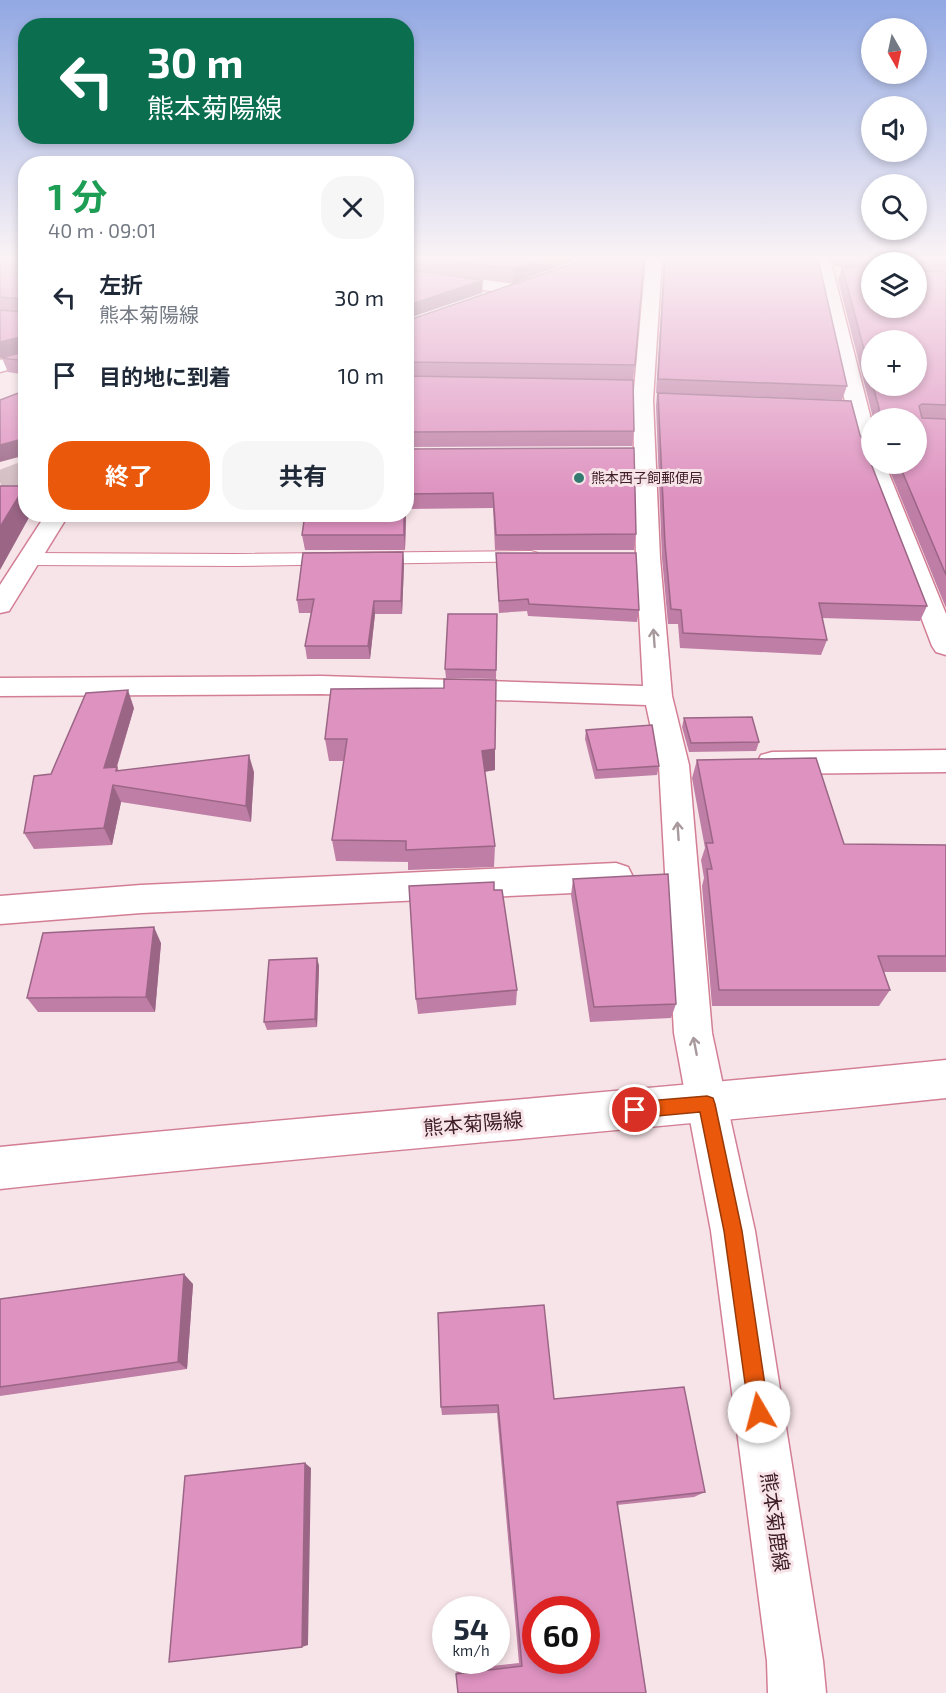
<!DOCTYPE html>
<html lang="ja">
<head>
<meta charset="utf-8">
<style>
  body { margin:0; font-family:"Exo 2","Noto Sans JP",sans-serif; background:#f6f6f7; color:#1f2937; height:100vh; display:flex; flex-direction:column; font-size:22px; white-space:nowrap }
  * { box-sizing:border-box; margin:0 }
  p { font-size:20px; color:#747a83 }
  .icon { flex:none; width:33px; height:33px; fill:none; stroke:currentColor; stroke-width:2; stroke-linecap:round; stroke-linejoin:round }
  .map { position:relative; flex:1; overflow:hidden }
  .side { position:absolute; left:18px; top:156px; width:396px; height:366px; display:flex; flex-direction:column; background:#fff; border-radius:24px; box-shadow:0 3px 9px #0003 }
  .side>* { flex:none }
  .top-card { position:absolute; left:18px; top:18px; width:396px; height:126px; border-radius:24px; box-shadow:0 3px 9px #0003; background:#0b6e4f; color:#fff; overflow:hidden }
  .needle { width:39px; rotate:171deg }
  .controls { position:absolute; left:861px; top:18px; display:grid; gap:12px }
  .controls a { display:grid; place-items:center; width:66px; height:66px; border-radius:50%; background:#fff; box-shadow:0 3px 9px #0003; font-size:30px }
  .speed { position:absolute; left:432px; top:1596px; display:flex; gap:12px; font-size:30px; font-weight:700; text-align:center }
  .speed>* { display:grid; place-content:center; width:78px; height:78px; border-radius:50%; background:#fff; box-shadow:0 3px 9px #0003; line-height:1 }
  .speed small { font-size:15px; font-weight:400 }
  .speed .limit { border:9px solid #d22; background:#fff; color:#111 }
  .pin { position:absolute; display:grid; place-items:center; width:51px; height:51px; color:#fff; margin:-26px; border:3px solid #fff; border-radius:50%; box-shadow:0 2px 6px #0007 }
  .me { position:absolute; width:66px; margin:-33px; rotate:352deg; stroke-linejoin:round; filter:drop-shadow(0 0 4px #0008) }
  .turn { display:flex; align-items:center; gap:21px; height:126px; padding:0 30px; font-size:27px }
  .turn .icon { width:78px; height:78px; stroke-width:2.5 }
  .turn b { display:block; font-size:42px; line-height:51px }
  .round { display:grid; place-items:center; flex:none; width:63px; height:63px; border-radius:24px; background:#f6f6f7 }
  .head { display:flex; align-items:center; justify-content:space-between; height:102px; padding:0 30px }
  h1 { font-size:36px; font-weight:700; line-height:45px; color:#1e9e55 }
  .primary-button { display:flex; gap:12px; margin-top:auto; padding:12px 30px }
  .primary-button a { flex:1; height:69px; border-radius:24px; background:#ea580c; color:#fff; font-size:24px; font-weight:700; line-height:69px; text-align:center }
  .primary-button a+a { background:#f6f6f7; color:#1f2937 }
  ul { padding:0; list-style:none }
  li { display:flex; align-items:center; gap:18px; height:78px; padding:0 30px }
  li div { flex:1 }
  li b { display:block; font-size:22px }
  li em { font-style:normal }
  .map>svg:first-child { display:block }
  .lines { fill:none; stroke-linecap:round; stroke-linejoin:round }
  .minor-tunnel { stroke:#d2bcc1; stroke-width:23; stroke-dasharray:23 12; stroke-linecap:butt }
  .service-casing { stroke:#d37e95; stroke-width:2 }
  .minor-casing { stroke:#d37e95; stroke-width:3 }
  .secondary-casing { stroke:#d37e95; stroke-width:3 }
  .primary-casing { stroke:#d37e95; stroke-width:3 }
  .service { fill:#fff; fill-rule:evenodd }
  .minor { fill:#fff; fill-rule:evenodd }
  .secondary { fill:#fff; fill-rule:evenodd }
  .primary { fill:#fff; fill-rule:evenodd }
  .wall { fill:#bf7ea5; fill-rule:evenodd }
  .shaded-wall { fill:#9b6686 }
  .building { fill:#de92c0; stroke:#9b6686; stroke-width:1.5; fill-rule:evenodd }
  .oneway { stroke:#a8999d }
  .route { fill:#ea580c; stroke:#983908; stroke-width:1.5 }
  .poi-dot { fill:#347a70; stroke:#f7e4e8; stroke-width:2 }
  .labels { text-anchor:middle; stroke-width:6; stroke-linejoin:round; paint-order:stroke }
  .far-poi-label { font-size:14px; fill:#3e1c26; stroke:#f7e4e8; text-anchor:start }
  .near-street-label { font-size:20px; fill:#3e1c26; stroke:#f7e4e8 }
</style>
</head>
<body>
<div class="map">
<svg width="946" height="1693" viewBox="0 0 946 1693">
  <rect width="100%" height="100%" fill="#f7e4e8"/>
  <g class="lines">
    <polyline class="minor-tunnel" points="0,482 26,472"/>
    <g class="service-casing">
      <polygon id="service" points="531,551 538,553 541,557 538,561 235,566 29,565 22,563 19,559 22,555 29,553 235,554"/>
    </g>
    <g class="minor-casing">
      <g id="minor">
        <polygon points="646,259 662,259 653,400 660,558 672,696 689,765 712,1033 727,1104 721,1118 707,1123 693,1118 687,1104 674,1033 659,765 646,705 321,694 0,696 0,678 321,676 643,686 636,558 633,400"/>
        <path d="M 814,259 L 830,259 L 872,423 L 872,464 L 885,464 L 946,614 L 946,655 L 936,652 L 932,646 L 863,464 L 865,461 C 857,452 854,434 851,422 C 835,369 825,314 814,259 Z"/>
        <polygon points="406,270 515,284 523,289 515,294 406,280"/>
        <polygon points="26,353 26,365 0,372 0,360"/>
        <polygon points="46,514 69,514 9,611 0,613 0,585"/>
        <polygon points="946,750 946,772 772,774 761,771 757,763 761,755 772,752"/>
        <polygon points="616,863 628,867 633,877 628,887 616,891 141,913 0,924 0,896 141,885"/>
      </g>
    </g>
    <g class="secondary-casing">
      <path id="secondary" d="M 946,1060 L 946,1098 C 631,1131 315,1155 0,1189 L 0,1147 C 315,1115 631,1092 946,1060 Z"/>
    </g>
    <g class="primary-casing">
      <polygon id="primary" points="707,1085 721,1090 727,1104 755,1231 823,1661 826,1693 768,1693 767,1661 711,1231 687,1104 693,1090"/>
    </g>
    <use href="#service" class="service"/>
    <use href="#minor" class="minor"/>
    <use href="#secondary" class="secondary"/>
    <use href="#primary" class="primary"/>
  </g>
  <g class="wall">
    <polygon points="0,259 26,259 26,375 8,372 2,358 23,352 0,358"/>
    <polygon points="406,259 579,259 513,283 406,269"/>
    <polygon points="664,259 818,259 847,386 842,400 739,396 860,435 866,451 927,606 920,621 822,618 827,640 821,655 680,648 678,624 668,624 662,558 656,406 657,393 656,393"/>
    <path d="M 831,259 L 946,259 L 946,271 L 920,270 L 946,272 L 946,608 L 887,464 L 916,464 L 916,418 L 873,418 L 838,280 L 842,267 L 872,308 L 916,262 L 872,262 L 872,268 L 834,266 ZM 872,340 L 916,386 L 872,386 Z"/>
    <polygon points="406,321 635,365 633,380 634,431 632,446 406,447"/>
    <polygon points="406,449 636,534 634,550 495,550 493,508 406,509"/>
    <polygon points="305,514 406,514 405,550 305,550 302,535"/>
    <polygon points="403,552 404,565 402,614 375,614 370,659 307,659 305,646 311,613 299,613 297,600"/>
    <polygon points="496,553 639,610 637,622 528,616 527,611 499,613"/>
    <polygon points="497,614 496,679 446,678 445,669"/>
    <polygon points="331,689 495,770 485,772 495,846 494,867 408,870 408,862 336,861 332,840 344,761 329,761 325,739"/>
    <polygon points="134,708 117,767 119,771 254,772 251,822 121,802 112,845 34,849 24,833 51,774"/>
    <polygon points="684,718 759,742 756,751 689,752 682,727"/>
    <polygon points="586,730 659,766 657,775 595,779 585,739"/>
    <polygon points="697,760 844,844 946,845 946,972 884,972 890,990 879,1006 712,1006 702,886 704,878 701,860 705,848 692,778"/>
    <polygon points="573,879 676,1004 671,1018 590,1022 571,895"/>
    <polygon points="494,890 517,990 516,1005 418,1014 416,999"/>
    <polygon points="161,943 155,1012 38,1012 27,998"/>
    <polygon points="317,958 319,966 317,1027 267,1030 264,1022"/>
    <polygon points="193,1284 187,1369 0,1396 0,1299"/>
    <polygon points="554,1399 705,1492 694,1497 617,1505 646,1693 456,1674 457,1670 519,1663 497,1413 442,1415 441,1407"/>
  </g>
  <g class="shaded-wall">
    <polygon points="543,259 579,259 513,283 513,269"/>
    <polygon points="483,280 482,293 406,319 406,306"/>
    <polygon points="20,337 25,351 0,358 0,342"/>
    <polygon points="26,438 26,455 0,462 0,445"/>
    <polygon points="25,486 26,514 31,514 0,570 0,527"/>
    <polygon points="404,514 406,514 405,550 404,535"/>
    <polygon points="403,552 404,565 402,614 401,601"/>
    <polygon points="374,601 375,614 370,659 368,646"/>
    <polygon points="128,690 134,708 111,785 104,768"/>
    <polygon points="495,749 495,770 482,772 482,751"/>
    <polygon points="249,755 254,772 251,822 246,806"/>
    <polygon points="113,785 121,802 112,845 104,828"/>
    <polygon points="154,927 161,943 155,1012 146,997"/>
    <polygon points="317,958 319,966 317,1027 315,1019"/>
    <polygon points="184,1274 193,1284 187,1369 178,1362"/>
    <polygon points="305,1463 311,1468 308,1645 302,1647"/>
  </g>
  <g class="building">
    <polygon points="0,259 26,259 26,361 2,358 23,352 23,339 20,337 0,342 0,310 23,312 23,299 0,297"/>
    <polygon points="433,259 543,259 513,269"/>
    <polygon points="586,259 644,259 635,365 406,362 406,321"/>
    <polygon points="665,259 818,259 847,386 658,379"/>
    <polygon points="878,259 919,259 918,269 920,271 946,272 946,405 922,404 919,406 922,418 946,419 946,575 899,464 916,464 916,418 879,418 879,408 873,386 916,386 916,340 872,340 872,379 842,267 872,268 872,308 916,308 916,262 878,262"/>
    <polygon points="406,269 483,280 406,306"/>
    <polygon points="406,376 633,380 634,431 406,432"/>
    <polygon points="26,390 26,438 0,445 0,400"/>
    <polygon points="658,393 851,401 860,435 867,447 866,451 927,606 819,603 827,640 683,633 681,610 671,609 665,544"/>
    <polygon points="634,448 636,534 496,535 493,493 406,494 406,449"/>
    <polygon points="0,486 25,486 0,527"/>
    <polygon points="305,514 404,514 404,535 302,535"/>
    <polygon points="403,552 401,601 374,601 368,646 305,646 314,599 297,600 303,553"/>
    <polygon points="496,553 636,553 639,610 529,604 528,599 499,601"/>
    <polygon points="448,614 497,614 496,670 445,669"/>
    <polygon points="444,679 496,680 495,749 482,751 495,846 406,850 406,841 332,840 347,739 325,739 331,689 444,688"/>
    <polygon points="128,690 104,768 117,767 116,771 249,755 246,806 113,785 104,828 24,833 34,776 51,774 86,693"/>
    <polygon points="752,717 759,742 691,743 684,718"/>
    <polygon points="652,725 659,766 597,770 586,730"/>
    <polygon points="816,758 844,844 946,845 946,956 878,956 890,990 719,990 707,869 712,869 706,843 713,843 697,760"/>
    <polygon points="668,874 676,1004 594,1007 573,879"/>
    <polygon points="494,882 494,890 502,890 517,990 416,999 409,886"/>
    <polygon points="154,927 146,997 27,998 43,933"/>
    <polygon points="317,958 315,1019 264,1022 269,960"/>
    <polygon points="184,1274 178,1362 0,1387 0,1299"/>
    <path d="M 544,1305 L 554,1399 L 684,1387 L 705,1492 L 617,1502 L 646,1693 L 458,1693 L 456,1674 L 522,1666 L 498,1405 L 441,1407 L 438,1313 ZM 536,1610 L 586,1610 L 586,1660 L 536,1660 Z"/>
    <polygon points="305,1463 302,1647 169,1662 185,1476"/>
  </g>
  <defs><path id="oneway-shaft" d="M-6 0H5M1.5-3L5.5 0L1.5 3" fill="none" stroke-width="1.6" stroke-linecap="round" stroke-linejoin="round" transform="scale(1.5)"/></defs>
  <g class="oneway">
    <use href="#oneway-shaft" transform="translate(654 638) rotate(-94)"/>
    <use href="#oneway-shaft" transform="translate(678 831) rotate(-94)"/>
    <use href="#oneway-shaft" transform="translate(695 1046) rotate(-101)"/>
  </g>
  <linearGradient id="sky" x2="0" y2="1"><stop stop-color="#92a8e3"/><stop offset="0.52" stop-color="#fbf3f5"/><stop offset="1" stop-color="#fbf3f5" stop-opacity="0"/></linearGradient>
  <rect width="946" height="496" fill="url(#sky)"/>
  <polygon class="route" points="707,1096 713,1098 715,1104 742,1231 769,1412 766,1419 759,1422 752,1419 749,1412 724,1231 700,1112 635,1118 629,1116 627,1110 629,1104 635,1102"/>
  <circle class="poi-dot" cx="579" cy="478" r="6"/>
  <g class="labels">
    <g class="far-poi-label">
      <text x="591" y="483">熊本西子飼郵便局</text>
    </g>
    <g class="near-street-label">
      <text transform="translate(473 1124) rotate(-5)" y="7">熊本菊陽線</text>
      <text transform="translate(775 1522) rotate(82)" y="7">熊本菊鹿線</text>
    </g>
  </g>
</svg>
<div class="controls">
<a><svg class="needle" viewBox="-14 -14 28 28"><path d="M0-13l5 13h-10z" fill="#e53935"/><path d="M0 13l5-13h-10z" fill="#747a83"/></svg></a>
<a><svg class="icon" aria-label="sound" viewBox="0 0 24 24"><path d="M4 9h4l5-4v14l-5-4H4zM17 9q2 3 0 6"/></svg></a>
<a><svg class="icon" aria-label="search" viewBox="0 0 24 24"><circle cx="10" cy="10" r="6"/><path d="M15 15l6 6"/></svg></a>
<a><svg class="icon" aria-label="layers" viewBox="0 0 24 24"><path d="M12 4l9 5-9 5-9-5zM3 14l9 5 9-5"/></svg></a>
<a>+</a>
<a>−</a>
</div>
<div class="speed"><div>54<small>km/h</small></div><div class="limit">60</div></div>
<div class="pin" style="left:635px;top:1110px;background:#d93025"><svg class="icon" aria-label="arrive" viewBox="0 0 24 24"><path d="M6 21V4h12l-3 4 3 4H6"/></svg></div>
<svg class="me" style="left:759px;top:1412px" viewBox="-20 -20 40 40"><circle r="19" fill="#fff"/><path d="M0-13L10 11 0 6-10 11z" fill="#ea580c"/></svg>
<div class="top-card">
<div class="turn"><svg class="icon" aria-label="left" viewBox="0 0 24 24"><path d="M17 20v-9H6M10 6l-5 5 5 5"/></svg><div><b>30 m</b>熊本菊陽線</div></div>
</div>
<section class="side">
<div class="head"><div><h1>1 分</h1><p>40 m · 09:01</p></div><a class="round"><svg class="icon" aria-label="close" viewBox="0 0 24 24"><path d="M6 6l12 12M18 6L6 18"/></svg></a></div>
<ul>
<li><svg class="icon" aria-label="left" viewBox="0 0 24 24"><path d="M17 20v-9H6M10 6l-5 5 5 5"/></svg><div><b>左折</b><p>熊本菊陽線</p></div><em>30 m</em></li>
<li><svg class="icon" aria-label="arrive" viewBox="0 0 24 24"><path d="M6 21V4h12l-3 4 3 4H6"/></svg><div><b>目的地に到着</b></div><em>10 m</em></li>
</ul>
<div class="primary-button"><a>終了</a><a>共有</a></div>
</section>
</div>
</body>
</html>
